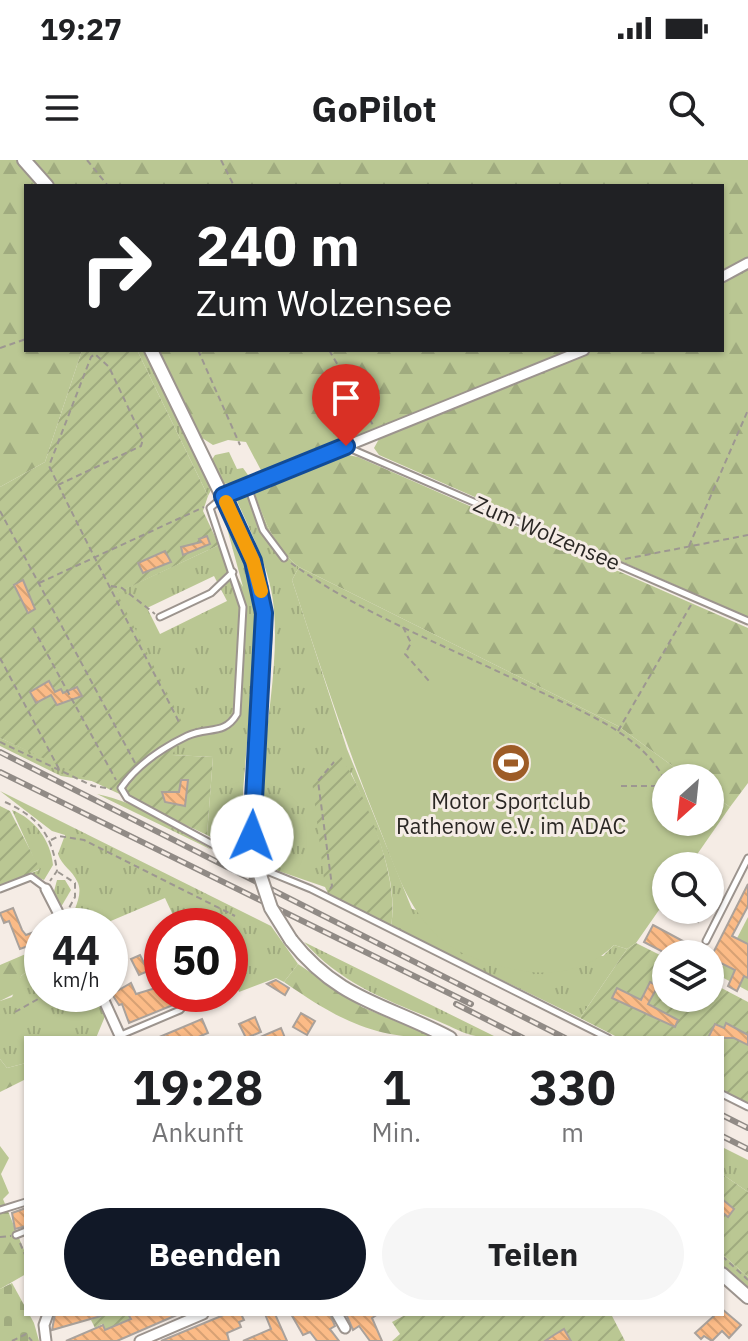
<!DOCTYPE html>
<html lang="de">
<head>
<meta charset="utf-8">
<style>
  body { margin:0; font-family:"IBM Plex Sans",sans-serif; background:#f6f6f6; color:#202124; height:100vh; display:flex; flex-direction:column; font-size:30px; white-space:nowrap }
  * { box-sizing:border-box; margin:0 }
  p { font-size:26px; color:#757577 }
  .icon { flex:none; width:44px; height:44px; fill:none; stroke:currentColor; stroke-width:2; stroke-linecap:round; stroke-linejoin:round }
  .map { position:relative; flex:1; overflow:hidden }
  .sheet { position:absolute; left:24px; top:876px; width:700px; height:280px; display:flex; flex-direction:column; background:#fff; border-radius:0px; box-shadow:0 2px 6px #0004 }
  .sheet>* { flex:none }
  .banner { position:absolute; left:24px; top:24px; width:700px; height:168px; border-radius:0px; box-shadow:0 2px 6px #0004; background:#202124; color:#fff; overflow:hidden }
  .needle { width:52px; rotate:207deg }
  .buttons { position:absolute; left:652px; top:604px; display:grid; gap:16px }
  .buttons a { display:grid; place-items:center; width:72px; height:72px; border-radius:50%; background:#fff; box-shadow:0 2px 6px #0004; font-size:40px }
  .speed { position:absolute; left:24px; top:748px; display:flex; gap:16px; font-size:40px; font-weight:700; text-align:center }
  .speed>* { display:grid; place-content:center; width:104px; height:104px; border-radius:50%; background:#fff; box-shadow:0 2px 6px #0004; line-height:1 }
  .speed small { font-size:20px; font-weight:400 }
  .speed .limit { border:12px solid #d22; background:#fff; color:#111 }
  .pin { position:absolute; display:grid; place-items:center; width:68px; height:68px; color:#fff; margin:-82px -34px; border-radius:50% 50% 50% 0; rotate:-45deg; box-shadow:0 0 8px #0007 }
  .pin .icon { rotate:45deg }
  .me { position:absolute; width:88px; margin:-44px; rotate:2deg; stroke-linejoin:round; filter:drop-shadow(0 0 6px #0008) }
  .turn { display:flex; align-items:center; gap:28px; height:168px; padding:0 40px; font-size:36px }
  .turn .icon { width:104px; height:104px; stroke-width:2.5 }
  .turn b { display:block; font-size:56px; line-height:68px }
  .eta { display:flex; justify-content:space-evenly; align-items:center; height:136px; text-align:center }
  .eta b { font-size:48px; font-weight:800; line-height:56px }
  .primary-button { display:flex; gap:16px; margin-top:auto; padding:16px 40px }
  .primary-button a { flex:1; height:92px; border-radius:48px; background:#111827; color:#fff; font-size:32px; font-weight:800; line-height:92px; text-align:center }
  .primary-button a+a { background:#f6f6f6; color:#202124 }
  .status { display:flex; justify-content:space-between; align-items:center; height:56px; padding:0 40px; background:#fff; direction:ltr }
  .status svg { height:22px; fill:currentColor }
  header { display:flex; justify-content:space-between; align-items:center; height:104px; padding:0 40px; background:#fff; font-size:36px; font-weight:800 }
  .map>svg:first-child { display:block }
  .grass { fill:url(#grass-tufts); fill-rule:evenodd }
  .forest { fill:url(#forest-firs) }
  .cemetery { fill:url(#cemetery-stones) }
  .garden { fill:url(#garden-furrows) }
  .pitch { fill:#bac793 }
  .building { fill:url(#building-back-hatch); stroke:#a9a19b; stroke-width:2 }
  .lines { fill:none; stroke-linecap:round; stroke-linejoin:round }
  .lane-casing { stroke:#9c948e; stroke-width:9 }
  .street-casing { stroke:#9c948e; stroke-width:13 }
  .secondary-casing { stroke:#9c948e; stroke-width:16 }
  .path { stroke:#9d9791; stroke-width:2; stroke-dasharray:6 4; stroke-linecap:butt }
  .lane { stroke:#fff; stroke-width:5 }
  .street { stroke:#fff; stroke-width:9 }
  .secondary { stroke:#fff; stroke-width:12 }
  .rail-casing { stroke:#918b86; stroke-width:6 }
  .rail { stroke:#f5ece5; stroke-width:3; stroke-dasharray:9; stroke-linecap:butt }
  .secondary-bridge-casing { stroke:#9c948e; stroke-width:16; stroke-linecap:butt }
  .secondary-bridge { stroke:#fff; stroke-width:12 }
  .route-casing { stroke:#114b97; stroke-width:20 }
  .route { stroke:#1a73e8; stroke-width:14 }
  .slow { stroke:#f59e0b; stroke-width:14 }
  .labels { text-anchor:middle; stroke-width:6; stroke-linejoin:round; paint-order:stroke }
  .street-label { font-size:22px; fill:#2a2724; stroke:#f5ece5 }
  .poi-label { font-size:22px; fill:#2a2724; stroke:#f5ece5 }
</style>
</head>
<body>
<div class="status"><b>19:27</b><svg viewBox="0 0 49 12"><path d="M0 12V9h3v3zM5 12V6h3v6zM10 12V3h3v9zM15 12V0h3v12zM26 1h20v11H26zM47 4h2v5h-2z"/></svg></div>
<header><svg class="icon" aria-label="menu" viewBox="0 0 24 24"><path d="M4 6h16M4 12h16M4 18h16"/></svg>GoPilot<svg class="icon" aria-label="search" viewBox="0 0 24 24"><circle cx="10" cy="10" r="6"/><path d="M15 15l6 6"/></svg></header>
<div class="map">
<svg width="748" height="1181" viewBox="0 0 748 1181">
  <defs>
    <pattern id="grass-tufts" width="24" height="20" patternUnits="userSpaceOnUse" patternTransform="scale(2)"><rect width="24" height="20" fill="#bac793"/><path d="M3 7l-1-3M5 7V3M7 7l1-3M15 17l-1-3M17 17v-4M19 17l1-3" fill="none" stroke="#a0ab7f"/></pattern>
    <pattern id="forest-firs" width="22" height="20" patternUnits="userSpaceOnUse" patternTransform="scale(2)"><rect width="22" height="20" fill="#bac793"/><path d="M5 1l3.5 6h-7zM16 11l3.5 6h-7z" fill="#a0ab7f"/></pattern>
    <pattern id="cemetery-stones" width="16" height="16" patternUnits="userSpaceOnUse" patternTransform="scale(2)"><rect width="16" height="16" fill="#bac793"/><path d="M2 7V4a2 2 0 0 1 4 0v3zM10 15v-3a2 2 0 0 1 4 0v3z" fill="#a0ab7f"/></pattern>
    <pattern id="garden-furrows" width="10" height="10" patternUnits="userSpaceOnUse" patternTransform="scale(2)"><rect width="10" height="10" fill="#bac793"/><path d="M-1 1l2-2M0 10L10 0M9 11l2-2" fill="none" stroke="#a0ab7f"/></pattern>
    <pattern id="building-back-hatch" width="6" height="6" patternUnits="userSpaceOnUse" patternTransform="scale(2)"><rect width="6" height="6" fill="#fbbb87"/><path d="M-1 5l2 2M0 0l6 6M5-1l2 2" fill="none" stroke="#d7a174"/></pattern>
  </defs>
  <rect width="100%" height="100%" fill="#f5ece5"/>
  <g class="grass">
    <polygon points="137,190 146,190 213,326 208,336"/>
    <polygon points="229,292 237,309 243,308 248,315 246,321 223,324 211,301 215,295"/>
    <path d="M 253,331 C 265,360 274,388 299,407 L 292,420 L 347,589 L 412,749 L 603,796 L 614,785 L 627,789 L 580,858 L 391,766 C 400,717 370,657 351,612 L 325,709 L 325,727 L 267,707 C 248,626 281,533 274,450 C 271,411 253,377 237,341 Z"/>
    <path d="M 221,346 L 248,407 L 255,434 L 256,474 L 243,631 L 245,695 L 207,675 L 213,597 L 172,595 L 116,433 L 219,385 L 243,427 ZM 214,416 L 227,441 L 160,474 L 147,448 Z"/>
    <polygon points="0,578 98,622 61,616 0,586"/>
    <path d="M 0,631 L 271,766 L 298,804 L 284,822 L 276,818 L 239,832 L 230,811 L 230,766 L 178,766 L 165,738 L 99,766 L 70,766 C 71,752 85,735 77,721 C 72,710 62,706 58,694 L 65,675 L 52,671 Z"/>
    <path d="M 97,634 C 136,642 179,667 212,690 Z"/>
    <path d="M 12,650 C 35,659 51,681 53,705 L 44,720 L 29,714 L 39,710 Z"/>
    <polygon points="57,720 65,720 71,730 61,747 53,735"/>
    <path d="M 304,782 L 498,878 C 467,878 460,870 433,859 C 383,839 340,822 304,782 Z"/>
    <polygon points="42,800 42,834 95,834 106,854 96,878 26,878 26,903 7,908 0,899 0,841 12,837 21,816"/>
    <polygon points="722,987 748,1000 748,1032 722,1014"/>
    <polygon points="722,1094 748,1117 748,1131 722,1107"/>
  </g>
  <g class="forest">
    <polygon points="0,0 18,0 40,26 26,26 26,190 82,190 45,302 0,327"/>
    <polygon points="31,0 748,0 748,99 722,114 722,26 53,26"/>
    <polygon points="748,105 748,457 379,295 374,288 379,279 591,190 722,190 722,120"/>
    <polygon points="157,190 576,190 264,316 246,282 228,280 213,285 199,276"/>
    <path d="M 343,294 L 358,297 L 748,468 L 748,623 L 730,647 L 710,633 L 710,618 L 689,618 L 618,566 L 299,407 C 274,388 265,360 253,331 Z"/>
    <polygon points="42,787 42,800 21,816 18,832 0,841 0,805"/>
    <path d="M 298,804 L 362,847 L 436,878 C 371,878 336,858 284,822 Z"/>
    <polygon points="0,899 7,908 26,903 26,919 0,932"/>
    <polygon points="0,986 9,998 1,1014 9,1033 3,1039 26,1095 26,1114 0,1129"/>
  </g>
  <polygon class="cemetery" points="12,1123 34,1163 39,1181 0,1181 0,1129"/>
  <g class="garden">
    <polygon points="82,190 137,190 208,336 203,351 219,385 117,433 186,570 172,595 213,597 207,675 0,578 0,327 45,302"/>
    <path d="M 339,593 C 365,634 400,717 391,766 L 330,737 L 325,727 L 312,621 L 328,598 Z"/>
    <polygon points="0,646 10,651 40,709 0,726"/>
    <polygon points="636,783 666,798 666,838 710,838 710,822 748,842 748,945 722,931 722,878 619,878 580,858 627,789"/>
    <polygon points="722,1014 748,1032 748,1117 722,1094"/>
    <polygon points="94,1154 129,1154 131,1159 105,1170 102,1164 95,1168 91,1160 95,1158"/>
    <polygon points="407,1154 611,1154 625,1181 392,1181 400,1174 392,1162"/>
  </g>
  <g class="pitch">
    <path d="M 299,407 L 618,566 L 689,618 L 666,618 L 666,662 L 710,662 L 710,633 L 730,647 L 689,706 L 666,706 L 666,740 L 636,783 L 627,789 L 614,785 C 590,809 557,816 524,811 C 495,806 462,798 440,778 C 407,749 395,707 379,667 C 346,586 319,503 292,420 Z"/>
    <polygon points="748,757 748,831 718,815"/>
  </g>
  <g class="building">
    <polygon points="207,376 210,384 183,395 181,387 201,382 199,379"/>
    <polygon points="165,391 171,402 143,413 138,403"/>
    <polygon points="23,420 35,449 28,453 14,425"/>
    <polygon points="49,521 55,532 61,529 63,533 77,527 82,536 57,545 51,535 36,543 30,532"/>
    <polygon points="181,620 188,620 185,646 165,642 162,632 179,632"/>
    <polygon points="748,724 748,746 732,776 748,784 748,818 744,816 737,831 728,826 735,810 719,802 716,808 710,805 710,799"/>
    <polygon points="13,748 22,770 26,775 42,769 42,781 20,789 9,761 4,763 0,753"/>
    <polygon points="675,750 704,750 698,762"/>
    <polygon points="653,765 707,794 667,794 644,782"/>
    <polygon points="140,795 148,811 139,815 131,799"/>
    <polygon points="276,820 289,828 285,835 267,824"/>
    <polygon points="650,822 658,826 648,844 678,860 675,867 612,838 617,828 641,840"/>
    <polygon points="131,823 136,834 162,826 162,834 174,834 178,843 129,863 122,844 119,845 112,834"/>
    <polygon points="301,853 315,861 307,875 293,867"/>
    <polygon points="255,857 261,872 246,878 239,864"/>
    <polygon points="202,859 208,873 196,878 157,878"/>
    <polygon points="726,863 748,875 748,885 734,878 708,878 715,864 724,868"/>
    <polygon points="281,868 285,878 258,878"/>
    <polygon points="722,1039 734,1049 728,1057 722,1052"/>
    <polygon points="26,1048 26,1066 15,1069 12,1053"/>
    <polygon points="722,1149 741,1165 729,1178 722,1171 712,1181 704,1176 701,1179 695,1173 716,1154 722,1154"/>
    <polygon points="55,1154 101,1154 101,1156 52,1170"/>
    <polygon points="128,1154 179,1154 117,1181 66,1181 103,1165 105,1170 131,1159"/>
    <polygon points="226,1154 241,1154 244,1160 239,1162 241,1167 227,1173 229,1181 161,1181"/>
    <polygon points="265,1154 275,1154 287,1181 243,1181 271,1169"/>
    <polygon points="291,1154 330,1154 335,1166 330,1169 339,1181 317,1181 310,1172 303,1175"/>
    <polygon points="346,1154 378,1154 372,1158 382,1181 370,1181 359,1166 353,1170"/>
    <polygon points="564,1169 571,1181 545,1181 554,1175"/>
  </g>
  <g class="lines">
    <g class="lane-casing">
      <g id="lane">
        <polyline points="349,288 748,461"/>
        <polyline points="248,327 263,370 284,398"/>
        <path d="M 223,337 L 210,348 L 243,447 L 237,554 C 224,576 208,566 187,576 C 162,588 137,605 121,628 L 127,638 L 245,702 L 311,729 L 608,878"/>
        <polyline points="160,457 211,433 233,412"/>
        <polyline points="0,729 31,717 46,728"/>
        <polyline points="706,781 748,698"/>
        <polyline points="151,790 162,815"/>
        <polyline points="121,875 180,850 188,841 185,834"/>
        <polyline points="722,934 748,947"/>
        <polyline points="0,1050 26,1042"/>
        <polyline points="16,1075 26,1071"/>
      </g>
    </g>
    <g class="street-casing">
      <g id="street">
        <polyline points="722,117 748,103"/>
        <polyline points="223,336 584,190"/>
        <polyline points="46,729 65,766"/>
        <polyline points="101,834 121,878"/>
        <polyline points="337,1154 345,1168"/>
        <polyline points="46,1181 44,1165 48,1154"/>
        <polyline points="140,1181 203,1154"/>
      </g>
    </g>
    <g class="secondary-casing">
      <g id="secondary">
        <polyline points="24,0 47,26"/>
        <polyline points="151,190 240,373 261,428 265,471 252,659 255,700"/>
        <path d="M 291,780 C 339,841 386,844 450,878"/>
        <polyline points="722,1114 748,1137"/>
      </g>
    </g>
    <g class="path">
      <polyline points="87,0 108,26"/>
      <polyline points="221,0 234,26"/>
      <polyline points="0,188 26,179"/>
      <polyline points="198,190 240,285"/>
      <polyline points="329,190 373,265"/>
      <path d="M 58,325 L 141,286 L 143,279 L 109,207 L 95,194 L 91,197 L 49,306 C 91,392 135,476 179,562"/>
      <polyline points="0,351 135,603"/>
      <polyline points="689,386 748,250"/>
      <polyline points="625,399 748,375"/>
      <path d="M 291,403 C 361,454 447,486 524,524 C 574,549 640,570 666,622"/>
      <polyline points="39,423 204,347"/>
      <polyline points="111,426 122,428 155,454"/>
      <polyline points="403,467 411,483 405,494 429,521"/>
      <polyline points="33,468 116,620"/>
      <polyline points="0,498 59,609"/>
      <polyline points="618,571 691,445"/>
      <polyline points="0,582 93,626 112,629"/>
      <polyline points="621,626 666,626"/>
      <path d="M 5,642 C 38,657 52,674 57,711 L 50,721"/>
      <polyline points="682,662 685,670"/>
      <polyline points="51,680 59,676 84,680 235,756"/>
      <polyline points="58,712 75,723 75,737 68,750"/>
      <polyline points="330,729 332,726 318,621 334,602"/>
      <polyline points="15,852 47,834"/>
      <polyline points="0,1077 11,1076"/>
      <polyline points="20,1083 26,1097"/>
      <polyline points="722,1096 748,1120"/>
      <polyline points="12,1181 26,1174 32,1181"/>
    </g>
    <use href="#lane" class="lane"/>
    <use href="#street" class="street"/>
    <use href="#secondary" class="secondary"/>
    <g class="rail-casing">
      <g id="rail">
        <polyline points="0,592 565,878"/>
        <polyline points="0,612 471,844"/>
        <polyline points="456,844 523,878"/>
        <polyline points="722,955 748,968"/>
        <polyline points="722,976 748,989"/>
      </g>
    </g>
    <use href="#rail" class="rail"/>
    <g class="secondary-bridge-casing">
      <polyline id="secondary-bridge" points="255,700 271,748 291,780"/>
    </g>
    <use href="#secondary-bridge" class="secondary-bridge"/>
  </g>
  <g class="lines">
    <g class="route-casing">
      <polyline id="route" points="252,676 264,453 253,401 223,336 346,286"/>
    </g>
    <use href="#route" class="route"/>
    <polyline class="slow" points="226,342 253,401 261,431"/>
  </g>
  <defs>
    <g id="stadium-disc" transform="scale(2)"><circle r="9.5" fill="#9d5c27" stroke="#f5ece5"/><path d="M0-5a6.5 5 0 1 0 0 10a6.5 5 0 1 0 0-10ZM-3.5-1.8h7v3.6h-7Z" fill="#fff"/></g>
  </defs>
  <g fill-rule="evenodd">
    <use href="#stadium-disc" x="511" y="603"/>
  </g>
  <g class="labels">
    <g class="street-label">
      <text transform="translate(547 373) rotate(23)" y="8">Zum Wolzensee</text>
    </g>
    <g class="poi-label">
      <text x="511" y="649">Motor Sportclub<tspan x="511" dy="25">Rathenow e.V. im ADAC</tspan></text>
    </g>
  </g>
</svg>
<div class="buttons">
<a><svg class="needle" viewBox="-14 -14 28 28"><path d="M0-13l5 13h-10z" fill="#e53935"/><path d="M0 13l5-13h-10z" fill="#757577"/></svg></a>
<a><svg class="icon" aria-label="search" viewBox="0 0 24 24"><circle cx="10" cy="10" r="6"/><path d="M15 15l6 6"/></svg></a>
<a><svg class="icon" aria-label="layers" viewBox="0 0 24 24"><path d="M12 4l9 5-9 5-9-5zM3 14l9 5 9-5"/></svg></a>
</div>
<div class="speed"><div>44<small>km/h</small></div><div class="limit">50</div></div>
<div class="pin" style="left:346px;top:286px;background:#d93025"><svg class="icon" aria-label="arrive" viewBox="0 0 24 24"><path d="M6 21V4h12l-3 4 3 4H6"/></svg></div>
<svg class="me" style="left:252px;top:676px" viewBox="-20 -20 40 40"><circle r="19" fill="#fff"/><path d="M0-13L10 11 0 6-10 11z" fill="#1a73e8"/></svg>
<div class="banner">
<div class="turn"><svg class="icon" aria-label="right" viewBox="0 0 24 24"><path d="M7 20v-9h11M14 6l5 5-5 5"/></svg><div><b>240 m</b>Zum Wolzensee</div></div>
</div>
<section class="sheet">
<div class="eta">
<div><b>19:28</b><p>Ankunft</p></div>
<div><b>1</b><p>Min.</p></div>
<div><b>330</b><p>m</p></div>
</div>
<div class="primary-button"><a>Beenden</a><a>Teilen</a></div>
</section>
</div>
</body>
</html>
